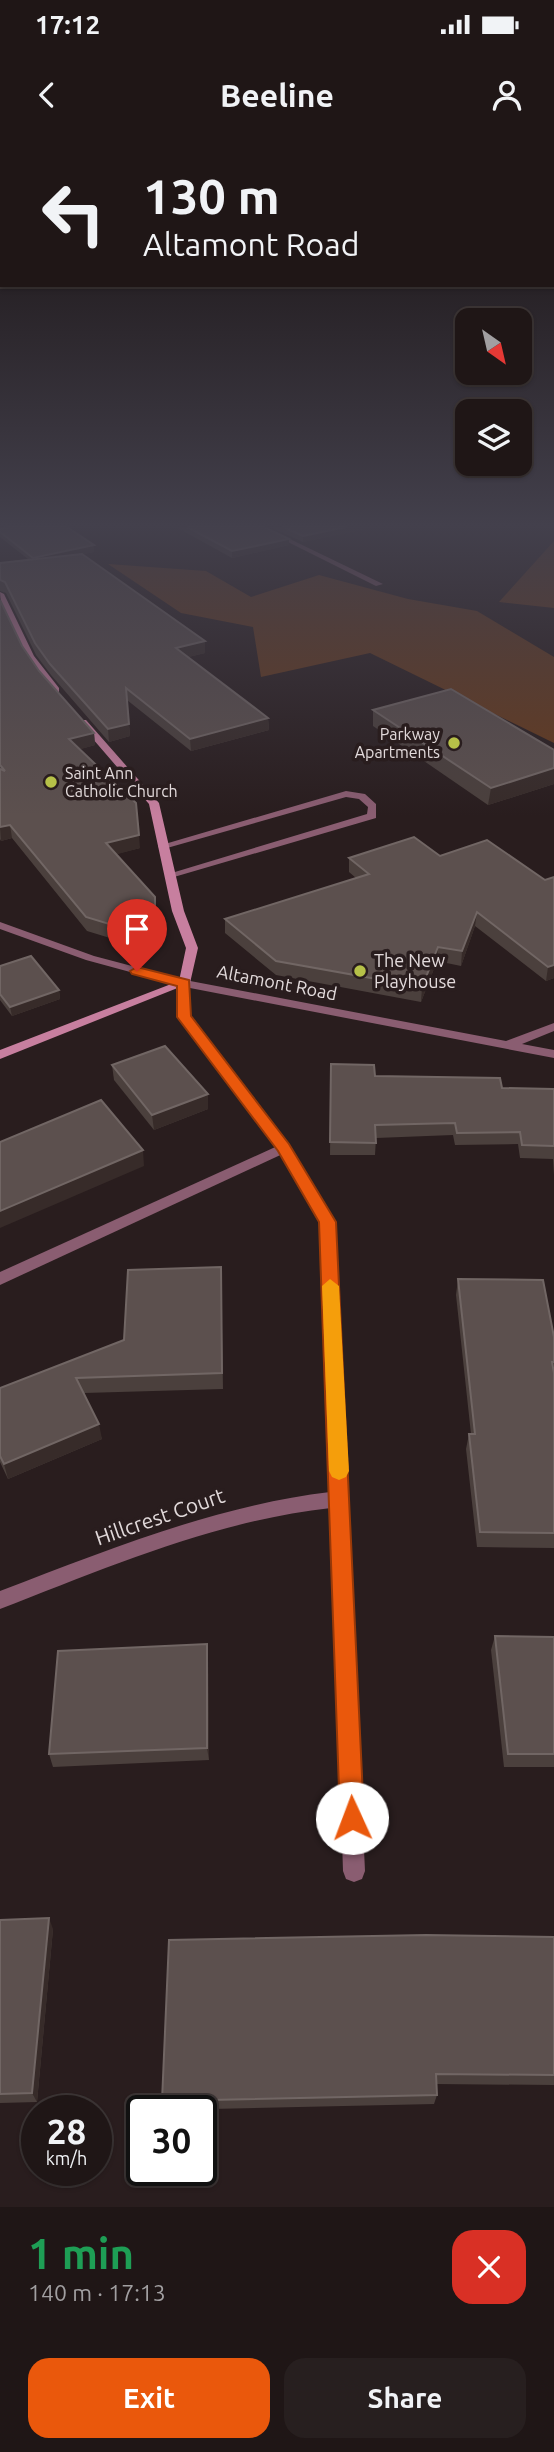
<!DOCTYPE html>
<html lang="en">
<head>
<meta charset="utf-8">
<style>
  body { margin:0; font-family:Ubuntu,sans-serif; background:#271f1f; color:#f1f3f6; height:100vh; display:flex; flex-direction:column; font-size:26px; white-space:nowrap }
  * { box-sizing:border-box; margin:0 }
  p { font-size:23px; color:#a19fa1 }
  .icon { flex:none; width:38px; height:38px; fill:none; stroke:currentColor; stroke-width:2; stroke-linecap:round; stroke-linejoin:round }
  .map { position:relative; height:2067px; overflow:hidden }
  .panel { display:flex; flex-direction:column; background:#1f1616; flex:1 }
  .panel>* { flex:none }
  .guide { position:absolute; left:0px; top:0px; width:555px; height:147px; box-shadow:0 2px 5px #0004,0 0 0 2px #3c3535; background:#1f1616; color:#f1f3f6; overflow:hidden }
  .needle { width:46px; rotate:146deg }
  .tools { position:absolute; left:455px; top:168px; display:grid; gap:14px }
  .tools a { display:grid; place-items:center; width:77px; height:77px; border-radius:14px; background:#1f1616; box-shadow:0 2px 5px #0004,0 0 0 2px #3c3535; font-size:35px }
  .speed { position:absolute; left:21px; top:1955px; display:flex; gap:14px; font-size:35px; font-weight:700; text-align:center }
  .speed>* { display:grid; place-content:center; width:91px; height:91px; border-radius:50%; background:#1f1616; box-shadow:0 2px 5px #0004,0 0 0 2px #3c3535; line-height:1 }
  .speed small { font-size:18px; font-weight:400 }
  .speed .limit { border:4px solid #111; border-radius:10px; background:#fff; color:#111 }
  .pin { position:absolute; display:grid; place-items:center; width:60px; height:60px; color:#fff; margin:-72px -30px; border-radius:50% 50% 50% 0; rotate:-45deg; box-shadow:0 0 7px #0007 }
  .pin .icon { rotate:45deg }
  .me { position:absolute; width:77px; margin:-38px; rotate:358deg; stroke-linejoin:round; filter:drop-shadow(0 0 5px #0008) }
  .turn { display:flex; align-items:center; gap:24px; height:147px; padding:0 28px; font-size:32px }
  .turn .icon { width:91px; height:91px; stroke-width:2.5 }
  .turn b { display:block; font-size:49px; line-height:60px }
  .round { display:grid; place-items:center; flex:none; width:74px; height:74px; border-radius:21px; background:#271f1f }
  .summary { display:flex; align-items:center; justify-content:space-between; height:119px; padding:0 28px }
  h1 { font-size:42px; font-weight:700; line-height:52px; color:#1e9e55 }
  .button { display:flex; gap:14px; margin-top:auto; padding:14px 28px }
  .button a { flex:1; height:80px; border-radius:21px; background:#ea580c; color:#fff; font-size:28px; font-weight:700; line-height:80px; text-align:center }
  .button a+a { background:#271f1f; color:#f1f3f6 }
  .status { display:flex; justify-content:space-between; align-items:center; height:49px; padding:0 35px; background:#1f1616; direction:ltr }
  .status svg { height:19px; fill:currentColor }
  header { display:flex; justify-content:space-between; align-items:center; height:91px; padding:0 28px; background:#1f1616; font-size:32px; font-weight:700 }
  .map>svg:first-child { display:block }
  .green { fill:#673a1c }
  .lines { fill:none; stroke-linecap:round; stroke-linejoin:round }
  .lane { fill:#8a5d71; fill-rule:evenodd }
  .street { fill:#8a5d71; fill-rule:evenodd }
  .secondary { fill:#c77f9f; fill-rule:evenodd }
  .wall { fill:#4b403d }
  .shaded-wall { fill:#372b29 }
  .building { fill:#5c504e; stroke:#716664; stroke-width:2 }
  .route { fill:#ea580c; stroke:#983908; stroke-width:2 }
  .slow { fill:#f59e0b }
  .poi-dot { fill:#b6c148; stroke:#291d1e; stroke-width:2.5 }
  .labels { text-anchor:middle; stroke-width:7; stroke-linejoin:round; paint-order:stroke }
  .far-poi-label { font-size:16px; fill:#e2dadb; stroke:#291d1e; text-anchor:end }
  .poi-label { font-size:18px; fill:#e2dadb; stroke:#291d1e; text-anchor:start }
  .street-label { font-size:18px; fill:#e2dadb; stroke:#291d1e }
  .near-street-label { font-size:21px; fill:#e2dadb; stroke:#291d1e }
</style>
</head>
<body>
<div class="status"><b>17:12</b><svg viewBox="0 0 49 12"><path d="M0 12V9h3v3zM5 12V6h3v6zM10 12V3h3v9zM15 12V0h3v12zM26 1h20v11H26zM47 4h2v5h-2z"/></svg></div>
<header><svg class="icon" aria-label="back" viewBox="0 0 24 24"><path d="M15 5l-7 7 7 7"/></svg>Beeline<svg class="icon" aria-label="person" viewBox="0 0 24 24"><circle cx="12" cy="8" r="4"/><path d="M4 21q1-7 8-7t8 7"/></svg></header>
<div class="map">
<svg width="554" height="2067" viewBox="0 0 554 2067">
  <rect width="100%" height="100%" fill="#291d1e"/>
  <g class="green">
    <polygon points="554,401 554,468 499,462"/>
    <polygon points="108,424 206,431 251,457 319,435 408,459 477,471 554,517 554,603 370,513 261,537 253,487 181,473"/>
  </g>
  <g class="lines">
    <g class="lane">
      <polygon points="346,651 365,654 376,664 376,678 174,737 170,738 165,735 367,674 368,667 359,659 346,657 167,708 159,708 158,706"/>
      <polygon points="284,1003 289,1005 291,1008 289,1011 0,1145 0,1132"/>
    </g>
    <g class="street">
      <polygon points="258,387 265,387 383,444 376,446"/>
      <path d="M 0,782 L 94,816 L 185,840 L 506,901 L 554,883 L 554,891 L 522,904 L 554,910 L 554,918 L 190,848 L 190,877 L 289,1005 L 335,1082 L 365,1731 L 362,1739 L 354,1742 L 346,1739 L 343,1731 L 331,1368 C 214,1381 109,1427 0,1469 L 0,1451 C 108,1410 214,1366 330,1352 L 321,1082 L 279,1011 L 178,877 L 178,845 L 86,820 L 0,789 Z"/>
    </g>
    <g class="secondary">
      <path d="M 0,452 L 4,454 L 34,516 L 59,548 L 59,552 L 53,552 C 35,528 0,482 0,452 Z"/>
      <polygon points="80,580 86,580 159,663 184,771 198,808 190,843 0,919 0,910 179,841 186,808 172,771 149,664 80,584"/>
    </g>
  </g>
  <g class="wall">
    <polygon points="176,387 264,387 289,405 232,418"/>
    <polygon points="270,387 375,387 303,402"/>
    <polygon points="0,389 94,405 94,412 83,414 205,513 188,517 268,578 269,590 191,611 127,560 130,596 109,602 51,535 36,515 6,453 0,451 0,423 28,419 0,397"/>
    <polygon points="0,460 22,506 39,531 94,593 95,605 80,609 140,708 116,714 156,771 156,812 87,791 12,698 1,701 0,699"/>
    <polygon points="373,570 554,610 554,644 488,665 373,586"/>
    <polygon points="440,716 545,740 554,737 554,838 546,841 475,786 461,826 437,821 421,862 276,835 225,793 225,779 356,738 349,732 349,718"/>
    <polygon points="0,826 59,850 60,859 12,876 0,860"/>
    <polygon points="331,924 375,936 502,948 554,949 554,1035 553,1019 520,1018 518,1004 455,1005 453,995 376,998 375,1015 330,1015"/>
    <polygon points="112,925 208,969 154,990 114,940"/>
    <polygon points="221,1127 223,1249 84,1253 102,1299 8,1339 0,1322 0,1248 124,1200"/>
    <polygon points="458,1139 554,1197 554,1408 477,1407 466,1309 469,1294 471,1294 456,1155"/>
    <polygon points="495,1496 554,1497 554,1627 504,1627 491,1510"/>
    <polygon points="208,1518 209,1620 53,1627 49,1614"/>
    <polygon points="0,1780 53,1789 37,1962 0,1963"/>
    <polygon points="554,1797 554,1945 436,1944 437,1955 434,1964 165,1970 162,1961"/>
  </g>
  <g class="shaded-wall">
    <polygon points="346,387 375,387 303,402 303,396"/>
    <polygon points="289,399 289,405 232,418 232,411"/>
    <polygon points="94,405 94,412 34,424 33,418"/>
    <polygon points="205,501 205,513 177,520 176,508"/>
    <polygon points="268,578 269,590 191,611 190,599"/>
    <polygon points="129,584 130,596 109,602 108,589"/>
    <polygon points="94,593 95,605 71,612 69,599"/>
    <polygon points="554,628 554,644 488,665 491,648"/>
    <polygon points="10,685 12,698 1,701 0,687"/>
    <polygon points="139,695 140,708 107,717 106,703"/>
    <polygon points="155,757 156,771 156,812 155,798"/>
    <polygon points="477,772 475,786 461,826 462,811"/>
    <polygon points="438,807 437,821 421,862 422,847"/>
    <polygon points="554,825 554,838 546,841 548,827"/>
    <polygon points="59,850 60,859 12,876 10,867"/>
    <polygon points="208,954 208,969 154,990 152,975"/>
    <polygon points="143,1010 144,1026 0,1088 0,1071"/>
    <polygon points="99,1284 102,1299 8,1339 4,1324"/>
    <polygon points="207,1504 208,1518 209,1620 207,1608"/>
    <polygon points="49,1778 53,1789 37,1962 32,1953"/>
  </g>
  <g class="building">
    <polygon points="8,387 67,387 94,405 33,418 0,392 0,389"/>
    <polygon points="187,387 264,387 289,399 232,411"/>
    <polygon points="283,387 346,387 303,396"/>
    <polygon points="82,414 205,501 176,508 268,578 190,599 126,548 129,584 108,589 50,524 35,503 5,442 0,440 0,423"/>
    <polygon points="0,460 22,506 39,531 94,593 69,599 136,663 139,695 106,703 155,757 155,798 86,777 10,685 0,687 0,629 5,631 0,625"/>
    <polygon points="451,549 554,610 554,628 491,648 373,570"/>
    <polygon points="414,697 440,716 487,700 545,740 554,737 554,825 548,827 477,772 462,811 438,807 422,847 276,821 225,779 369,734 349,718"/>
    <polygon points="31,816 59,850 10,867 0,854 0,826"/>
    <polygon points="165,906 208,954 152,975 112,925"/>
    <polygon points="331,924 374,925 375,936 500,938 502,948 554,949 554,1006 522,1005 520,992 457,993 455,983 375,985 376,1003 330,1002"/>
    <polygon points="101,960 143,1010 0,1071 0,1002"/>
    <polygon points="221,1127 222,1233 76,1238 99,1284 4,1324 0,1316 0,1248 124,1200 128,1130"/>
    <polygon points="458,1139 543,1140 554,1197 554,1222 552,1222 554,1233 554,1393 480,1392 469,1294 475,1294"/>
    <polygon points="495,1496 554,1497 554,1614 508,1614"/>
    <polygon points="207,1504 207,1608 49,1614 58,1511"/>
    <polygon points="49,1778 32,1953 0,1954 0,1780"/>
    <polygon points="426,1795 554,1797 554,1935 436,1934 437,1955 162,1961 169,1800"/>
  </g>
  <linearGradient id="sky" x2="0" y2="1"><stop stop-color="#171010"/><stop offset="0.57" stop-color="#43404c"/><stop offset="1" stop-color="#43404c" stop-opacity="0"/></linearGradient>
  <rect width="554" height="676" fill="url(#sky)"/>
  <polygon class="route" points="137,827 189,840 191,876 289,1004 336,1082 364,1678 360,1686 352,1690 343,1686 340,1678 319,1082 278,1011 177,877 177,846 132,834 130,831"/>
  <polygon class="slow" points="330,1139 339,1146 349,1331 346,1337 339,1340 332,1337 329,1331 322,1146"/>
  <g class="poi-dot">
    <circle cx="454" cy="603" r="7"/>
    <circle cx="51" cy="642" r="7"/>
    <circle cx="360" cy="831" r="7"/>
  </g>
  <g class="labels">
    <g class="far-poi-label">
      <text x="440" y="600">Parkway<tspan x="440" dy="18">Apartments</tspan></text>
      <text x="65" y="639" text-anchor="start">Saint Ann<tspan x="65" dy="18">Catholic Church</tspan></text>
    </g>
    <g class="poi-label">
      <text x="374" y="827">The New<tspan x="374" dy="21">Playhouse</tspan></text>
    </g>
    <g class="street-label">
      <text transform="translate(277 843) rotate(11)" y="6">Altamont Road</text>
    </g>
    <g class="near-street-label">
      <text transform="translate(160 1377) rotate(-19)" y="7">Hillcrest Court</text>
    </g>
  </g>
</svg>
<div class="tools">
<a><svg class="needle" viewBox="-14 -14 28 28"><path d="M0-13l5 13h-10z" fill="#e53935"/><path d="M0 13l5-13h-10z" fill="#a19fa1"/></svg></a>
<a><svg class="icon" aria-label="layers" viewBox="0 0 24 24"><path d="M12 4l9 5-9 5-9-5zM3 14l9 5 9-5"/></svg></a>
</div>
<div class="speed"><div>28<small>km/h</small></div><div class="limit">30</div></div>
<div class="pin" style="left:137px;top:831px;background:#d93025"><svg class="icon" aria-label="arrive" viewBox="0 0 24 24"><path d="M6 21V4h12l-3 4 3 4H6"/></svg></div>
<svg class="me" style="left:352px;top:1678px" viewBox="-20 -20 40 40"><circle r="19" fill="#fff"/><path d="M0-13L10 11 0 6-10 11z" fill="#ea580c"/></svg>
<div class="guide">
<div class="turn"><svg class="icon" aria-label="left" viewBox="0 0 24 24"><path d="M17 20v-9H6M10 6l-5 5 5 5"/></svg><div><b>130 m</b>Altamont Road</div></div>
</div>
</div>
<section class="panel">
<div class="summary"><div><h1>1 min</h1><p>140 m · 17:13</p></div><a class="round" style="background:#d93025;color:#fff"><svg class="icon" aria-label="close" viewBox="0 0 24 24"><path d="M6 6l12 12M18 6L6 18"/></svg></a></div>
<div class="button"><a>Exit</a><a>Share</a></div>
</section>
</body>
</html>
